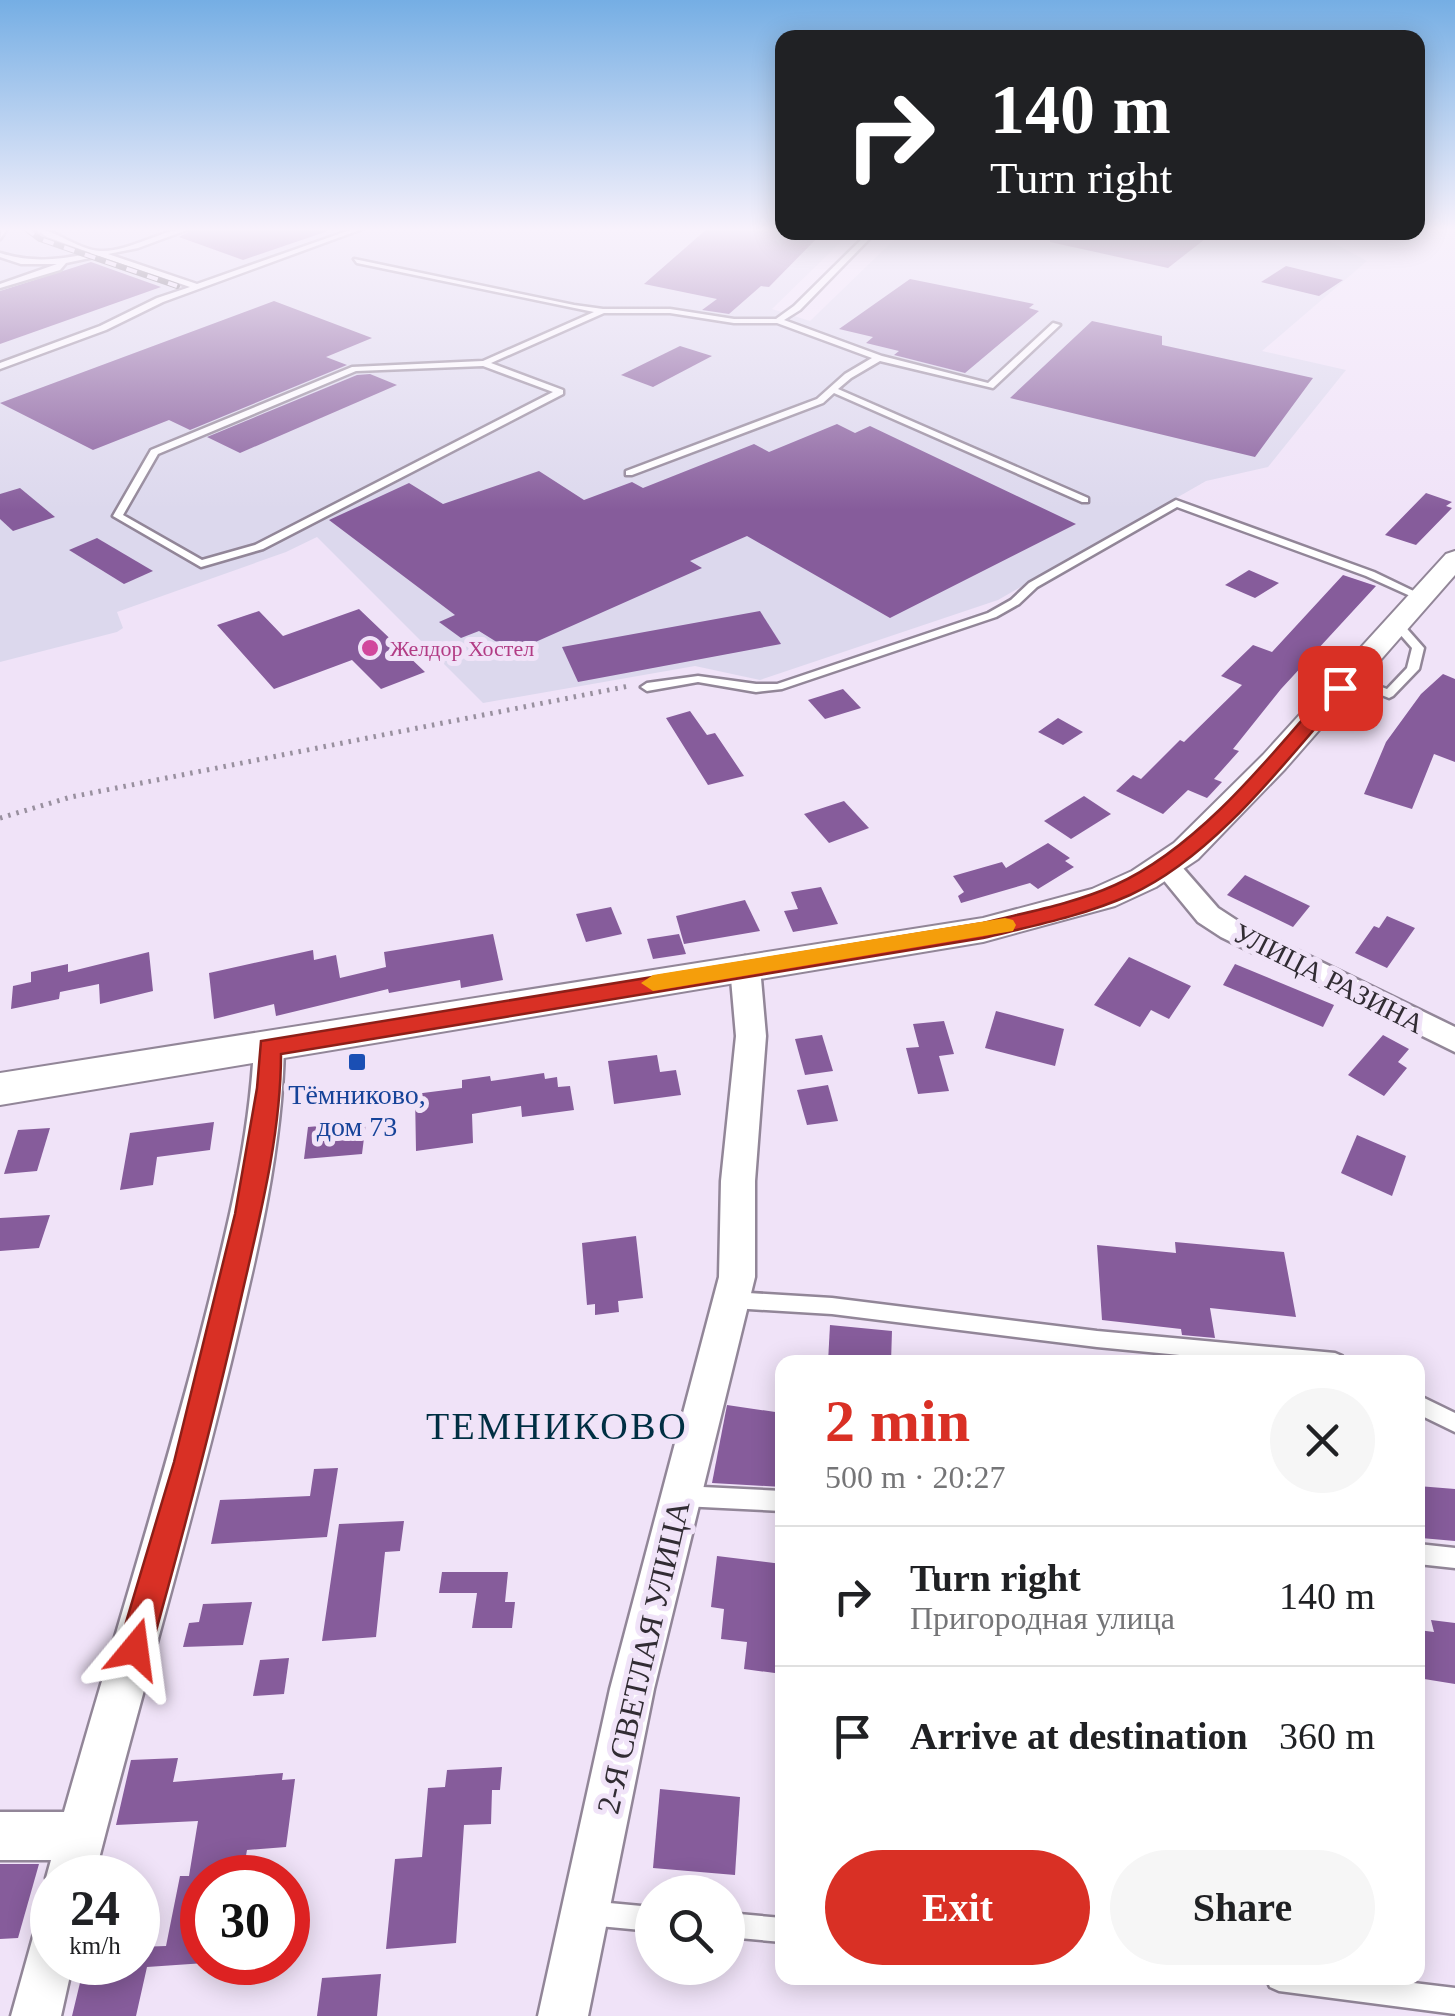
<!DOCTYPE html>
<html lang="en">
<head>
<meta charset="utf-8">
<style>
  body { margin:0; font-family:Georgia,serif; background:#f6f6f6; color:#202124; height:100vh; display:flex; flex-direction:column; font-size:38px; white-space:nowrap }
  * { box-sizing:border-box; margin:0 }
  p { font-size:32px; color:#757577 }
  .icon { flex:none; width:55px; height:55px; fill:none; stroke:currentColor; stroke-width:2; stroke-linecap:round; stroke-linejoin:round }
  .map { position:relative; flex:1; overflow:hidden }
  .panel { position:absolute; left:775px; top:1355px; width:650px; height:630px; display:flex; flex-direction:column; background:#fff; border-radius:20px; box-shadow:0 5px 25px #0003 }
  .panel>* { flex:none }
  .top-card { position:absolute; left:775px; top:30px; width:650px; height:210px; border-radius:20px; box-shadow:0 5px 25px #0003; background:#202124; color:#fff; overflow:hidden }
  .fabs { position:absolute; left:635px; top:1875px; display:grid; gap:20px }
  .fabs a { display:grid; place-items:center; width:110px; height:110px; border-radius:50%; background:#fff; box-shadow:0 5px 25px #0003; font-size:50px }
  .speed { position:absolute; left:30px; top:1855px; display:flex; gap:20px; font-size:50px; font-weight:700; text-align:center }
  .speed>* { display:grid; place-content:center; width:130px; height:130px; border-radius:50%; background:#fff; box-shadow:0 5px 25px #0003; line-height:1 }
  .speed small { font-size:25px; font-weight:400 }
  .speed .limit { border:15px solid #d22; background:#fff; color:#111 }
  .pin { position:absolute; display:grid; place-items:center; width:85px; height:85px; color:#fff; margin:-42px; border-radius:20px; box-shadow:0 5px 15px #0006 }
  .me { position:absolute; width:110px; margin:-55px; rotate:16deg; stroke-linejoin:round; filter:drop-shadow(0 0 8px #0008) }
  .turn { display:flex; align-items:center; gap:35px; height:210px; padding:0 50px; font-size:45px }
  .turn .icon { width:130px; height:130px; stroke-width:2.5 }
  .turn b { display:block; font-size:70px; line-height:85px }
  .round { display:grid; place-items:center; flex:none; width:105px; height:105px; border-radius:52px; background:#f6f6f6 }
  .summary { display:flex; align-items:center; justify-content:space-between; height:170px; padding:0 50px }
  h1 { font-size:60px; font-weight:700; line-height:75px; color:#d93025 }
  .cta { display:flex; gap:20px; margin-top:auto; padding:20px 50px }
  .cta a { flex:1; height:115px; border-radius:60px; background:#d93025; color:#fff; font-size:40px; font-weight:700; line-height:115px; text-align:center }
  .cta a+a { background:#f6f6f6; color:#202124 }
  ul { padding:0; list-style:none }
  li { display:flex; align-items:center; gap:30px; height:140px; padding:0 50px; border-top:2px solid #e0e0e0 }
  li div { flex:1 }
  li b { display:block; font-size:38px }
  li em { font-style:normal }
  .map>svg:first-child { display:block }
  .industrial { fill:#dcd8ed }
  .building { fill:#865c9b }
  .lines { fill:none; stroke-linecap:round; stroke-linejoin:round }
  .service-casing { stroke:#928698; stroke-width:5 }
  .minor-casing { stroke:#928698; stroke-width:5 }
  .tertiary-casing { stroke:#928698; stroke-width:4 }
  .path { stroke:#99909f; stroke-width:5; stroke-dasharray:2.5 6; stroke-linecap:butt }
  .service { fill:#fff; fill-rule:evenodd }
  .minor { fill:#fff; fill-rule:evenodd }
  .tertiary { fill:#fff; fill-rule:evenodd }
  .rail-casing { stroke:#49434b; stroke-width:6 }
  .rail { stroke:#f0e3f8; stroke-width:4; stroke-dasharray:11; stroke-linecap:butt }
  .route { fill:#d93025; stroke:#8d1f18; stroke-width:2.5 }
  .slow { fill:#f59e0b }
  .hotel-dot { fill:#d1479c; stroke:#f0e3f8; stroke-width:4 }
  .transit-dot { fill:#1a4fb4; stroke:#f0e3f8; stroke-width:4 }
  .labels { text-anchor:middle; stroke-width:10; stroke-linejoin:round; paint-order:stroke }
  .far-hotel-label { font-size:22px; fill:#b23c85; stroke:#f0e3f8; text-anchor:start }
  .street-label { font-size:28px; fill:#312c33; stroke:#f0e3f8 }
  .transit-label { font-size:28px; fill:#164399; stroke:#f0e3f8 }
  .near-street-label { font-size:32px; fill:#312c33; stroke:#f0e3f8 }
  .near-quarter-label { font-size:38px; letter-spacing:2.5px; fill:#002f43; stroke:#f0e3f8 }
</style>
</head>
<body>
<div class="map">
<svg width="1455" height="2016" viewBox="0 0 1455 2016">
  <rect width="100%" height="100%" fill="#f0e3f8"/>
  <polygon class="industrial" points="0,228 782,228 782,232 850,233 772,309 810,321 901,233 1315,233 1367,261 1262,351 1346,370 1268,467 1206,481 998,600 760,680 695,666 483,703 317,537 286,552 117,612 123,628 117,632 0,662"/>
  <g class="building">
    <polygon points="196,228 327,228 328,231 243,260 179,237"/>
    <polygon points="708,228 782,228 782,232 823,232 769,287 761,286 729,314 702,310 717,299 644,284"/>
    <polygon points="1050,232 1214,232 1168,268 1050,242"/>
    <polygon points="91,262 161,287 0,344 0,291"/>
    <polygon points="1286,266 1343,280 1319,296 1261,282"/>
    <polygon points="910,279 1034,304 1029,308 1039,311 965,373 894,355 899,351 866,343 873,337 839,329"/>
    <polygon points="274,301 372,338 326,357 347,365 190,430 169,420 93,450 0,403"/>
    <polygon points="1092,321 1162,336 1162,345 1313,378 1255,457 1010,398"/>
    <polygon points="680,346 712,356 653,387 621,375"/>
    <polygon points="370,374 397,385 240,453 207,437 357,375"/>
    <polygon points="837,424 855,433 870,426 1076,524 890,618 747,536 690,561 702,568 513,652 479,631 461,638 439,622 455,615 329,520 409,483 443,504 539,471 584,500 632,482 643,488 754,444 769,452"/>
    <polygon points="20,488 55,517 13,531 0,519 0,494"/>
    <polygon points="1426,493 1452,502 1446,506 1452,508 1416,545 1385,535"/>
    <polygon points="97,538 153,571 124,584 69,550"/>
    <polygon points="1249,570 1279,583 1255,598 1225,585"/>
    <polygon points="1343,575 1376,586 1281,689 1233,749 1239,751 1214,779 1222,782 1207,798 1188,790 1163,814 1116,791 1133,775 1141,779 1180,740 1184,742 1242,685 1221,676 1253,645 1272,652"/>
    <polygon points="359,609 425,672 381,689 352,660 274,689 217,625 259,611 283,636"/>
    <polygon points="760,611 781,644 578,682 562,647"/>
    <polygon points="1443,674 1455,679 1455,762 1434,754 1412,809 1364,794 1386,742 1421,694"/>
    <polygon points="843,689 861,708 825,719 808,700"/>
    <polygon points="690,711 707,735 715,733 744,776 708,785 666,718"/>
    <polygon points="1058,718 1083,732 1063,745 1038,732"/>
    <polygon points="1084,796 1111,814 1071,839 1044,821"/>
    <polygon points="844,801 869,828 829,843 804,814"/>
    <polygon points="1048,843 1070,858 1065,861 1074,867 1038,889 1030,883 961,903 958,896 964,892 953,876 1002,862 1006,868"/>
    <polygon points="1245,875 1310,906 1293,927 1227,895"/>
    <polygon points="821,887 838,924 793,932 784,911 798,909 791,892"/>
    <polygon points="745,900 760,931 684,944 676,916"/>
    <polygon points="611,907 622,934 586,942 576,914"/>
    <polygon points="1387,916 1415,928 1387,968 1355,953 1374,926 1379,928"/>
    <polygon points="493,934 503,980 461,988 460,980 389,993 388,989 276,1016 274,1004 214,1019 209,973 313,950 314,960 336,955 340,978 386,967 384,952"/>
    <polygon points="679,934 686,954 653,959 647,939"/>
    <polygon points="149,952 153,991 100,1004 99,984 60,992 59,999 11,1009 13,986 31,982 31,972 68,964 68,972"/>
    <polygon points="1129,957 1191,986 1169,1019 1151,1010 1140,1027 1094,1005"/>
    <polygon points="1235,964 1334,1005 1323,1027 1223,985"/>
    <polygon points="996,1011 1064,1029 1055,1066 985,1048"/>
    <polygon points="944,1021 954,1054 939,1056 949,1091 918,1094 906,1048 919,1047 913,1024"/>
    <polygon points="822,1035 833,1071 805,1075 795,1039"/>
    <polygon points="1383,1035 1409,1049 1398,1062 1407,1068 1384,1096 1348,1075"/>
    <polygon points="657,1055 660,1072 676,1070 681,1095 614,1104 608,1061"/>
    <polygon points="544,1073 545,1079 557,1077 558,1087 570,1086 574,1110 522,1117 521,1106 472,1114 473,1143 416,1151 415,1094 462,1088 462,1080 490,1076 491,1081"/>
    <polygon points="828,1085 838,1121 807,1125 797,1090"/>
    <polygon points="214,1122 210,1150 157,1157 153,1185 120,1190 130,1133"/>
    <polygon points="366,1122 362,1154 304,1159 308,1127"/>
    <polygon points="50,1128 37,1171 4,1174 18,1130"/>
    <polygon points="1357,1135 1406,1156 1392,1196 1341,1173"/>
    <polygon points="50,1215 39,1248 0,1251 0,1218"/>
    <polygon points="636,1236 643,1298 618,1301 619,1312 595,1315 595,1304 587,1305 582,1243"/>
    <polygon points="1175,1242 1284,1252 1296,1317 1210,1308 1215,1338 1182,1335 1181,1329 1102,1320 1097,1245 1176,1253"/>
    <polygon points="830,1325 892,1331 891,1362 828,1362"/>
    <polygon points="727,1405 782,1413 782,1487 712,1483"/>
    <polygon points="338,1468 327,1537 211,1544 220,1500 310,1496 314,1469"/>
    <polygon points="1418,1486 1455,1489 1455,1541 1421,1538"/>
    <polygon points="404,1521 400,1551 385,1552 376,1637 322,1641 339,1524"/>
    <polygon points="717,1556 782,1564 782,1674 744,1669 747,1642 721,1639 724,1609 711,1607"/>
    <polygon points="442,1572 508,1572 505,1602 515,1602 512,1628 472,1628 477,1593 439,1593"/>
    <polygon points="252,1602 243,1645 183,1647 189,1623 199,1622 203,1604"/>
    <polygon points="1431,1620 1455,1623 1455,1684 1418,1678 1418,1630 1434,1632"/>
    <polygon points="289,1658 284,1694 253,1696 260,1660"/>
    <polygon points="178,1758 173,1782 283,1773 282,1780 295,1779 286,1847 247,1850 242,1878 202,1878 205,1963 147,1967 136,2016 72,2016 85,1962 138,1962 138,1947 166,1946 180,1876 189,1876 198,1821 116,1825 131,1760"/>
    <polygon points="502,1767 500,1790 492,1790 491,1824 464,1825 456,1943 386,1949 395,1859 422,1857 428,1788 445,1787 447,1770"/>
    <polygon points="660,1789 740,1797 735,1875 653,1868"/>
    <polygon points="0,1864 39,1864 18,1938 0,1939"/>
    <polygon points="381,1974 377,2016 317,2016 322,1978"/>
  </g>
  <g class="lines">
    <g class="service-casing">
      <g id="service">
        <polygon points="2,228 8,228 0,239"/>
        <path d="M 33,228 C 53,228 78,250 100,251 C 127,253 164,228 192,228 L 138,248 L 108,254 L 197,284 L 356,228 L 365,228 L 163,302 L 106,330 L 0,369 L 0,363 L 100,326 L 157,298 L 190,287 L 99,256 L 66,263 L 60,270 L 0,288 L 0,284 L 57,264 L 21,264 L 0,257 L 0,253 C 32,263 59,260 91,253 L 47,237 Z"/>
        <path d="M 869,232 L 876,232 L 800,310 L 784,320 L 882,356 L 988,383 L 1053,323 L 1060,325 L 993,388 L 880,361 L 851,378 L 838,389 L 1088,498 L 1088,502 L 1082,502 L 834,393 L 823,403 L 632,475 L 626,475 L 626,471 L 817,399 L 845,374 L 872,358 L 777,323 L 734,323 L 670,313 L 604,313 L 491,363 L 563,390 L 563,394 L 263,549 L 201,567 L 113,516 L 151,450 L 352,367 L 483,361 L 594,312 L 357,263 L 354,259 L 574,305 L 603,309 L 670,309 L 734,319 L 776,319 L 794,306 ZM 483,366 L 553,392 L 255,545 L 202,560 L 123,515 L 158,454 L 356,371 Z"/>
        <polygon points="1176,500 1374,572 1426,597 1417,599 1366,576 1177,507 1037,587 1019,604 996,617 782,689 756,692 698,682 647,691 641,687 647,683 698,676 756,684 777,684 988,613 1011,600 1029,583"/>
        <polygon points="1397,621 1401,622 1424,648 1419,669 1393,696 1389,698 1344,680 1342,678 1348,675 1387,689 1407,668 1412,648 1391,624"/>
        <polygon points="733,1292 832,1298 1097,1331 1335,1353 1342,1356 1344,1362 1252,1362 1097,1347 832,1314 733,1308 727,1306 724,1300 727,1294"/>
        <polygon points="1418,1395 1455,1413 1455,1432 1418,1414"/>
        <polygon points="682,1486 782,1491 782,1511 682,1506 675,1503 672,1496 675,1489"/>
        <polygon points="1418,1544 1455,1548 1455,1568 1418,1564"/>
        <polygon points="588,1901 652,1907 652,1931 588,1925 579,1922 576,1913 579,1904"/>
        <polygon points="728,1913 782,1918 782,1942 728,1937"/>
        <polygon points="1266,1978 1372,1978 1455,1988 1455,2014 1279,1991 1270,1987"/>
      </g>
    </g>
    <g class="minor-casing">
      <g id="minor">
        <polygon points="1166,857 1176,860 1218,908 1241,923 1455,1027 1455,1052 1221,937 1198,922 1152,866 1156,860"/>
        <polygon points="745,956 755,960 760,967 766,1036 755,1181 755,1277 654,1689 588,2016 538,2016 610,1689 719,1277 721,1181 736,1036 730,967 735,960"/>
        <path d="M 269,1035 L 280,1039 L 284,1047 C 282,1154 256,1258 231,1362 C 189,1535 138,1705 94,1878 L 52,1878 L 52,1894 L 46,1878 L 51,1860 L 0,1860 L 0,1812 L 64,1812 C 108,1656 157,1502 198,1345 C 223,1247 249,1149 254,1047 L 258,1039 Z"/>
        <polygon points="52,1922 52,1962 73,1962 61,2016 11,2016 35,1930"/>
      </g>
    </g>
    <g class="tertiary-casing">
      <polygon id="tertiary" points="1455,551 1455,575 1285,769 1198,859 1156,887 1115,906 983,942 0,1105 0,1073 983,918 1092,889 1132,871 1174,843 1263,755 1446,554"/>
    </g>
    <polyline class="path" points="0,818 71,797 629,686"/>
    <use href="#service" class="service"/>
    <use href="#minor" class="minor"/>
    <use href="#tertiary" class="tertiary"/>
    <g class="rail-casing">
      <polyline id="rail" points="25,228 40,239 177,286"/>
    </g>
    <use href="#rail" class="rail"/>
  </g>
  <linearGradient id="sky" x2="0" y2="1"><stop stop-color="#75aee4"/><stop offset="0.45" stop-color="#f8f2fc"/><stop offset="1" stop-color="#f8f2fc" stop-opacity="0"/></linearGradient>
  <rect width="1455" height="510" fill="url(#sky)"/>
  <path class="route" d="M 1340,683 L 1346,684 L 1346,692 C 1286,761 1214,857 1130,895 C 1083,916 1032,926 983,938 L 281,1054 C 281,1134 260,1216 242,1294 C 215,1414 184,1531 151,1649 L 146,1661 L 135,1665 L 123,1661 L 118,1649 L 174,1462 L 235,1214 L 257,1088 L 261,1041 L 983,923 C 1027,912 1073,904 1115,885 C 1200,847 1273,753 1333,684 Z"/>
  <polygon class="slow" points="1005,918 1013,920 1016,925 1013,931 653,991 641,983 653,975"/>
  <circle class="hotel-dot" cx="370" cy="648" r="10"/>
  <rect class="transit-dot" x="347" y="1052" width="20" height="20" rx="5"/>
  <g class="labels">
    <g class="far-hotel-label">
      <text x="390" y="656">Желдор Хостел</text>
    </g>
    <g class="street-label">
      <text transform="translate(1329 978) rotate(27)" y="10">УЛИЦА РАЗИНА</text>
    </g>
    <g class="transit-label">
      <text x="357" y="1104">Тёмниково,<tspan x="357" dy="32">дом 73</tspan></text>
    </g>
    <g class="near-street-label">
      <text transform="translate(643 1657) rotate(-77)" y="11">2-Я СВЕТЛАЯ УЛИЦА</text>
    </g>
    <g class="near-quarter-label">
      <text x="557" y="1439">ТЕМНИКОВО</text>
    </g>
  </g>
</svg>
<div class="fabs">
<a><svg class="icon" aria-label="search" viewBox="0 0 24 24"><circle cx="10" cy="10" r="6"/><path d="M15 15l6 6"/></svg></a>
</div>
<div class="speed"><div>24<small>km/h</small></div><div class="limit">30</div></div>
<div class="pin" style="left:1340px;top:688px;background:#d93025"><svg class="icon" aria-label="arrive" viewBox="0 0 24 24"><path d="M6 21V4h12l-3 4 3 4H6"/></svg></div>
<svg class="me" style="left:135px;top:1649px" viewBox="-20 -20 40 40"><path d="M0-17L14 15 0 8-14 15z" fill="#d93025" stroke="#fff" stroke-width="4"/></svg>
<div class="top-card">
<div class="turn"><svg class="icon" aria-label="right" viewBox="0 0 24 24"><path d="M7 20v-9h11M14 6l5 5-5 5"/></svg><div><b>140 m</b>Turn right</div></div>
</div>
<section class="panel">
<div class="summary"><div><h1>2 min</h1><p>500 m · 20:27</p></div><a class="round"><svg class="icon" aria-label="close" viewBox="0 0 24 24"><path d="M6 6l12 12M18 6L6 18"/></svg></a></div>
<ul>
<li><svg class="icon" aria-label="right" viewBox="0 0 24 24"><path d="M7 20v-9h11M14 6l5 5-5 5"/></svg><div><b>Turn right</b><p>Пригородная улица</p></div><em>140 m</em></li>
<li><svg class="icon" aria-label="arrive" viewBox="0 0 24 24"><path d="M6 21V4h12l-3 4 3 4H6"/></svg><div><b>Arrive at destination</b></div><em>360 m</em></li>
</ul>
<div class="cta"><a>Exit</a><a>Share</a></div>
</section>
</div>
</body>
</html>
